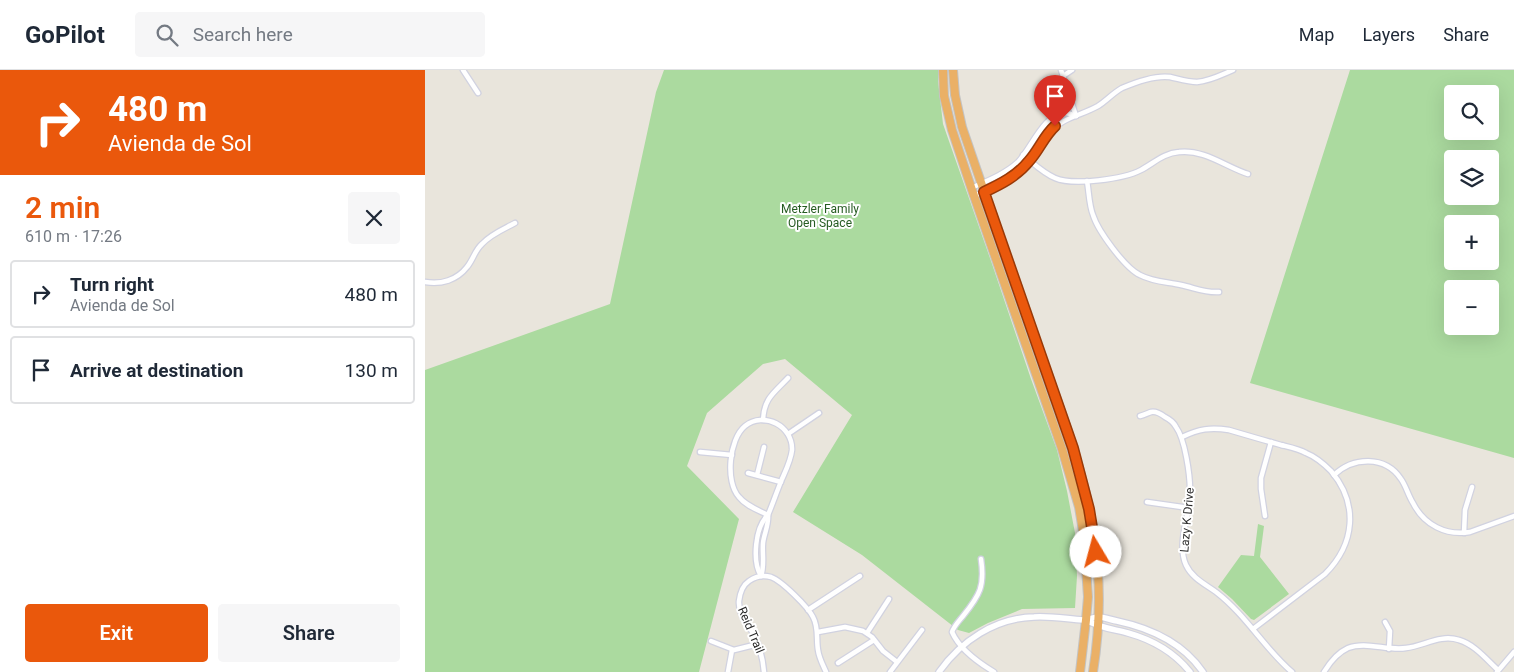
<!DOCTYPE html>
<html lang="en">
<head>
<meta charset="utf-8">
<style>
  body { margin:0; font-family:Roboto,sans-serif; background:#f6f6f7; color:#1f2937; height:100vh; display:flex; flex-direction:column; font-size:19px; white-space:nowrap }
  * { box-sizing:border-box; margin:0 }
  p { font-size:16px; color:#747a83 }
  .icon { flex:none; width:28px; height:28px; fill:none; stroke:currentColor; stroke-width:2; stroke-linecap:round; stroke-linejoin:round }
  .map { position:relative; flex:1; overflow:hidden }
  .details { display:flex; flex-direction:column; background:#fff; width:425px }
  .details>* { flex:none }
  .banner { background:#ea580c; color:#fff; overflow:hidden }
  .tools { position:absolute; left:1019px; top:15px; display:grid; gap:10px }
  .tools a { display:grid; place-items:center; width:55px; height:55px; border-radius:5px; background:#fff; box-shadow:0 5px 20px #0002; font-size:25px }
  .pin { position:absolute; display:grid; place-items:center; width:42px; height:42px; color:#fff; margin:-51px -21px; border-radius:50% 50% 50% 0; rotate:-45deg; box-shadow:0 0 5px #0007 }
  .pin .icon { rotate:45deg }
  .me { position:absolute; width:55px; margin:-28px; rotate:352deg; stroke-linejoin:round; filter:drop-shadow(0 0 4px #0008) }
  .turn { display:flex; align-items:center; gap:18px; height:105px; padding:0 25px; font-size:22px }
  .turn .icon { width:65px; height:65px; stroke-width:2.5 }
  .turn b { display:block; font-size:35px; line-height:42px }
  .round { display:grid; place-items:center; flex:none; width:52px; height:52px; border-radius:5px; background:#f6f6f7 }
  .summary { display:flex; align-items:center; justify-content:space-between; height:85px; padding:0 25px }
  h1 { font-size:30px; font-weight:600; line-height:38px; color:#ea580c }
  .primary-button { display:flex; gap:10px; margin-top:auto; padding:10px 25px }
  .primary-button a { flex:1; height:58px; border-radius:5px; background:#ea580c; color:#fff; font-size:20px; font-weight:600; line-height:58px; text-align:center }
  .primary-button a+a { background:#f6f6f7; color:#1f2937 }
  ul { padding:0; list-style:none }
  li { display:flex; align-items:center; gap:15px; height:68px; margin:0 10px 8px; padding:0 15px; border:2px solid #e0e1e3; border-radius:5px }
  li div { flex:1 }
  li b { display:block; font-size:19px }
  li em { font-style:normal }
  header { display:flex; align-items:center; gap:30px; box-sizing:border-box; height:70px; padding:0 25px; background:#fff; border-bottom:1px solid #e0e1e3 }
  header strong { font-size:24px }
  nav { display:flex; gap:28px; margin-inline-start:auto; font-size:18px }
  .search { width:350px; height:45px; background:#f6f6f7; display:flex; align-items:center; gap:12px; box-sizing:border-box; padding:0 18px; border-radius:5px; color:#747a83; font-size:19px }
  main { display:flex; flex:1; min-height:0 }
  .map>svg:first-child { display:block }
  .green { fill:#abda9f; fill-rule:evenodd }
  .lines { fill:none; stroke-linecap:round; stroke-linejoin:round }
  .street-casing { stroke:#d1d2e0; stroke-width:7 }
  .secondary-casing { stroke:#d1d2e0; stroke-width:8 }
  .highway-casing { stroke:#c3c3c3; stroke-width:10 }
  .street { stroke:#fff; stroke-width:4.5 }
  .secondary { stroke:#fff; stroke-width:5.5 }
  .highway { stroke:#eab066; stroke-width:8 }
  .route-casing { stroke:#983908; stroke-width:12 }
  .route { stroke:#ea580c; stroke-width:9 }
  .labels { text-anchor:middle; stroke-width:4; stroke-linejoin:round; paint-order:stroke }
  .park-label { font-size:12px; fill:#265c22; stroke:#fff }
  .street-label { font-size:12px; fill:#292929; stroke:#fff }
</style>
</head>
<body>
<header>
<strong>GoPilot</strong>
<div class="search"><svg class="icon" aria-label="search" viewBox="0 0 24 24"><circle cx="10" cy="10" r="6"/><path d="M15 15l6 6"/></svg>Search here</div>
<nav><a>Map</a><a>Layers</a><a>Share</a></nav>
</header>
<main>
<section class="details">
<div class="banner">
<div class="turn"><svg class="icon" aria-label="right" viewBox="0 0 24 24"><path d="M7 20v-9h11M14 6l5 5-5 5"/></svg><div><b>480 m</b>Avienda de Sol</div></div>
</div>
<div class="summary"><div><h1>2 min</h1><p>610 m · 17:26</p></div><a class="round"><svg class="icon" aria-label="close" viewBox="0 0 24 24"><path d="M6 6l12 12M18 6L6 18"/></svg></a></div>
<ul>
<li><svg class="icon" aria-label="right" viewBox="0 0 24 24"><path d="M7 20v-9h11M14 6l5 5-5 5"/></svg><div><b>Turn right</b><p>Avienda de Sol</p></div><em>480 m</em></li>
<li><svg class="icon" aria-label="arrive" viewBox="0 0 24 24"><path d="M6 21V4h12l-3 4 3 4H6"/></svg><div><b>Arrive at destination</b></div><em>130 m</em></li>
</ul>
<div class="primary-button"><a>Exit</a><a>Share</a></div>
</section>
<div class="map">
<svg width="1089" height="602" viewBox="0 0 1089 602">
  <rect width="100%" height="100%" fill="#e9e5dc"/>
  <g class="green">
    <polygon points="239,0 514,0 513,11 518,54 566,191 606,309 632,380 642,421 650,463 652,506 650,538 597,539 563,553 544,563 533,560 437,485 368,442 427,345 360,289 338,294 282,343 262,396 314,449 274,602 0,602 0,300 185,234 231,22"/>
    <path d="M 925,0 L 1089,0 L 1089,388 L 825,313 ZM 1028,24 L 1065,24 L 1065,61 L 1028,61 ZM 1028,89 L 1065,89 L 1065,126 L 1028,126 ZM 1028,154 L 1065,154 L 1065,191 L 1028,191 ZM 1028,219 L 1065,219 L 1065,256 L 1028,256 Z"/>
    <polygon points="833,454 839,456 835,487 864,524 829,550 826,549 807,529 793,517 816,485 829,486"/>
  </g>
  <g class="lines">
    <g class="street-casing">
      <g id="street">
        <polyline points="38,0 53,23"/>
        <polyline points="636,0 651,46"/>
        <polyline points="638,6 647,0"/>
        <path d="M 598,85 C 608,93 618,103 630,108 C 648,116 699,109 716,100 C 729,93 739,83 754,82 C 779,79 801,97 823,104"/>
        <path d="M 662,111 C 664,122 664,135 668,145 C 673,161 700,198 715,205 C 728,212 743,212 756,215 C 770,218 780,223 794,222"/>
        <path d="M 546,118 C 562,111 580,104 593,92 C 606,79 619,43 640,43 C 644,43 648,45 651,46"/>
        <path d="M 549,126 C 570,117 591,108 606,89 C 613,80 617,69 625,61 C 638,48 657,45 673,36 C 681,31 688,23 697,18 C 711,12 730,5 745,7 C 754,9 763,12 772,12 C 785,11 796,5 808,0"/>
        <path d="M 0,212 C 16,215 32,210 42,197 C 48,190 50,180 57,174 C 66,164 79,159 90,153"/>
        <path d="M 715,346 C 719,345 723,343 726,342 C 731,341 736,344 740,347 C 744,349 749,353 751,357 C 760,369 765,405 765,420 C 766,443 751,473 761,495 C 767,508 780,514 791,522 C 821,545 839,578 867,602"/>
        <path d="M 338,350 C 339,328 349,323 363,308"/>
        <polyline points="363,364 394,343"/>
        <path d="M 757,367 C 774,359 785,357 804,360 C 821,365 838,370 856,375 C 864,377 874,379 881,383 C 891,387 899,394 906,401 C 934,434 930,474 900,504 L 828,559"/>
        <polyline points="275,382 307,385"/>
        <polyline points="323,403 356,412"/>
        <polyline points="332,405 339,377"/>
        <path d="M 909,405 C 928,387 960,385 976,409 C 981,416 983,425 988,433 C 999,455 1021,466 1045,462 L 1089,446"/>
        <polyline points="722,432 764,438"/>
        <polyline points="840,446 836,419 836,408 846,372"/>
        <polyline points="1039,463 1040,440 1047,417"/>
        <path d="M 556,489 C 560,516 555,525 538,546 C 534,551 529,556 527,562 C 534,578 554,593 569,602"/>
        <path d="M 336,506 C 340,495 337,484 338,473 C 339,464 344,455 343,445 C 348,433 352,421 357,409 C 361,400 366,390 367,380 C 368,356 339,341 320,356 C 304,369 300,412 314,427 C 321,436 333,440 343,445"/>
        <path d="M 336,506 C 327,491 330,457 343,445"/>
        <polyline points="383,540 435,506"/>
        <polyline points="960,552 965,561 964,579"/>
        <polyline points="393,562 420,557 438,561 447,567 458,581 472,592"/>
        <polyline points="442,563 464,529"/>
        <polyline points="286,571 309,580 333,574"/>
        <polyline points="413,593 449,570"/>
        <polyline points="303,602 307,580"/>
        <path d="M 339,602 C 338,589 335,577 329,565 C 323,554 313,545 314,531 C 315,523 318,515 324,511 C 331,506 339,505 346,507 C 357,511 383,537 388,547 C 394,558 391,569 393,580 C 394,588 398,595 401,602"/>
        <polyline points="465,602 497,560"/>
        <path d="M 899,602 C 905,592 912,583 923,578 C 941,571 962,581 981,578 C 999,576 1015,564 1034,570 C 1049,574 1062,590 1073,600"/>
        <polyline points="1072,602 1089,582"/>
      </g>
    </g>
    <g class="secondary-casing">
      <g id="secondary">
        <path d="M 661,550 C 675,558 688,559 703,563 C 728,570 749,582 765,602"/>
        <path d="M 514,602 C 536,571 570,548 609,547 C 626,546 642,549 658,550 C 664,550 668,547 673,547 C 679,547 686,550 692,551 C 725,558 758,573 778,602"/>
      </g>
    </g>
    <g class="highway-casing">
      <g id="highway">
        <polyline points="518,0 519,26 527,60 548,123 637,379 654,437 659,467 663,527 661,550 655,602"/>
        <path d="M 528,0 L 530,25 L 537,57 C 560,126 584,195 608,264 C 632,330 659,397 669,466 C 676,511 675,558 668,602"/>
      </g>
    </g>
    <use href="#street" class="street"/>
    <use href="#secondary" class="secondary"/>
    <use href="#highway" class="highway"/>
  </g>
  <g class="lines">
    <g class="route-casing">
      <path id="route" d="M 630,56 C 619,66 614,80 604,91 C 592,106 576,114 559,122 L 648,378 L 664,439 L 671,482"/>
    </g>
    <use href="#route" class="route"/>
  </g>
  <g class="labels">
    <g class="park-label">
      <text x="395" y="143">Metzler Family<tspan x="395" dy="14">Open Space</tspan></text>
    </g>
    <g class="street-label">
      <text transform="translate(762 450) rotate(-85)" y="4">Lazy K Drive</text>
      <text transform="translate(326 560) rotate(67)" y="4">Reid Trail</text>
    </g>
  </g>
</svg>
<div class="tools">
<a><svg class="icon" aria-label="search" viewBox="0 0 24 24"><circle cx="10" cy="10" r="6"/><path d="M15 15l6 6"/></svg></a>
<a><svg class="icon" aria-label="layers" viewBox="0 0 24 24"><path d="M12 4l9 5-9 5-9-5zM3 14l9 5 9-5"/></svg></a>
<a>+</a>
<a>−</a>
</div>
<div class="pin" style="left:630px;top:56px;background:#d93025"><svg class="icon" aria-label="arrive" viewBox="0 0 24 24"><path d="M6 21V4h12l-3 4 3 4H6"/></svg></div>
<svg class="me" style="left:671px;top:482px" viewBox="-20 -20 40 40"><circle r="19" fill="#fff"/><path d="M0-13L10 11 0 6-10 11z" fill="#ea580c"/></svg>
</div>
</main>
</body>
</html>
